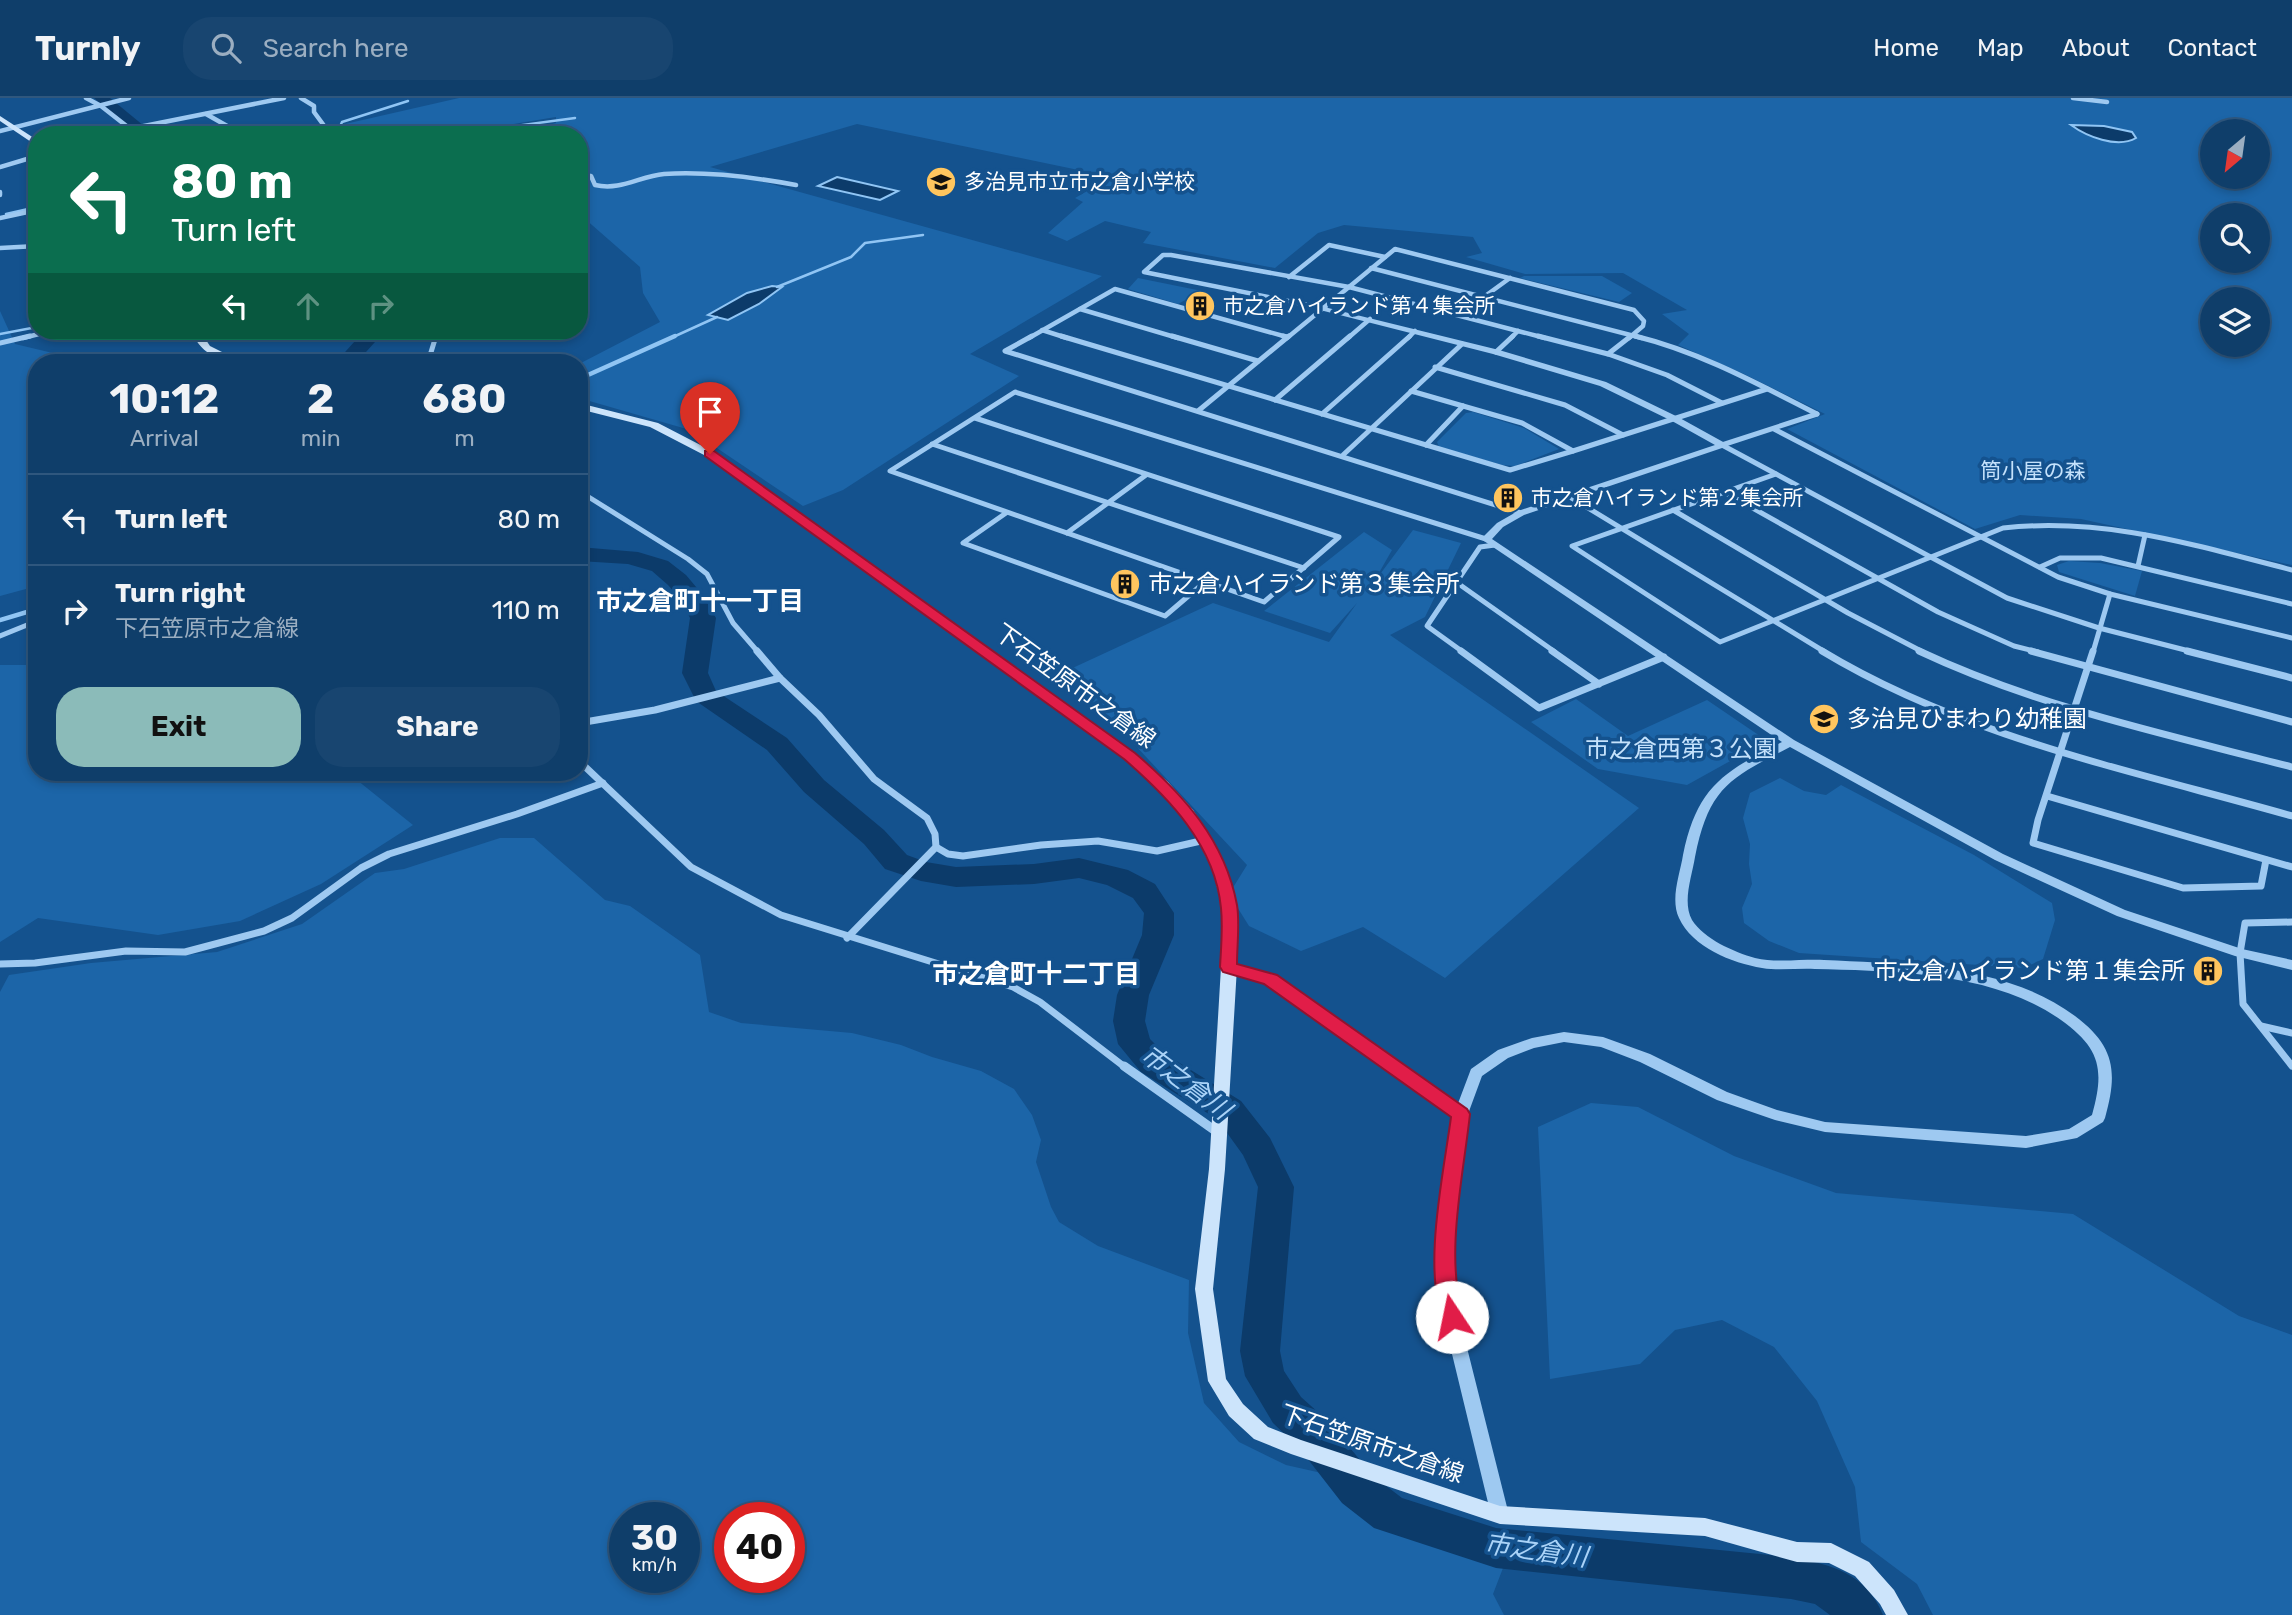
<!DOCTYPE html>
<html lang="en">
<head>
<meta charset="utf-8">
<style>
  body { margin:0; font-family:Rubik,"Noto Sans JP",sans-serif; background:#184570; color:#f1f3f6; height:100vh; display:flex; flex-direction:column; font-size:26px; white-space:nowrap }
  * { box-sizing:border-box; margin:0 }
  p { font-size:23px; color:#9baec1 }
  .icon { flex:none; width:38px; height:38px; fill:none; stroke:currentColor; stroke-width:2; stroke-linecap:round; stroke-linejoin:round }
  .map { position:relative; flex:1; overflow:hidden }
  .panel { position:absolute; left:28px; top:256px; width:560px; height:427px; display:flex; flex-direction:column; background:#0f3e6a; border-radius:28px; box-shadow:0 4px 10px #0003,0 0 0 2px #2f577e }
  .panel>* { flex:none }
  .hud { position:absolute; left:28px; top:28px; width:560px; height:214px; border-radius:28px; box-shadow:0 4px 10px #0003,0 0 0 2px #2f577e; background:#0b6e4f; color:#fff; overflow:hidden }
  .needle { width:46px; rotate:209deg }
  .buttons { position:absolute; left:2200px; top:21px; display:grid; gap:14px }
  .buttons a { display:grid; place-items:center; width:70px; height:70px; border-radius:50%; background:#0f3e6a; box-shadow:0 4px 10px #0003,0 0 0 2px #2f577e; font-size:35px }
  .speed { position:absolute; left:609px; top:1404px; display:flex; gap:14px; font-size:35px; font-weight:700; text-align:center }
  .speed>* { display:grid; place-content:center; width:91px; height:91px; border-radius:50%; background:#0f3e6a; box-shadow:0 4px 10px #0003,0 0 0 2px #2f577e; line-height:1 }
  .speed small { font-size:18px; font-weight:400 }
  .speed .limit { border:10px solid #d22; background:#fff; color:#111 }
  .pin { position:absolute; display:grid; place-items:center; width:60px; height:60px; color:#fff; margin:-72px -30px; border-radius:50% 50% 50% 0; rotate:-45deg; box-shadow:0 0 7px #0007 }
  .pin .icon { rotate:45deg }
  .me { position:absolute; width:77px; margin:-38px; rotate:349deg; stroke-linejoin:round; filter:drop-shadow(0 0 5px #0008) }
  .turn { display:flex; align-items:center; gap:24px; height:147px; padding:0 28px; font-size:32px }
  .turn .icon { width:91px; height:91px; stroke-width:2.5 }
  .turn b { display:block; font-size:49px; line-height:60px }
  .lanes { display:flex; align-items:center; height:66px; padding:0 28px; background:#0003; justify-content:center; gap:35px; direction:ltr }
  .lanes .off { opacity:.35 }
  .eta { display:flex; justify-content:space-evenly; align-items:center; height:119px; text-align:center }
  .eta b { font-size:42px; font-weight:700; line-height:49px }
  .button { display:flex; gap:14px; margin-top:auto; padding:14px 28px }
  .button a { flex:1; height:80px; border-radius:28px; background:#8bbbb9; color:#111; font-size:28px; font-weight:700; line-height:80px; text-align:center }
  .button a+a { background:#184570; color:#f1f3f6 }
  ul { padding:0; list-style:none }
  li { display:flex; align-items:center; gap:21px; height:91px; padding:0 28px; border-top:2px solid #2f577e }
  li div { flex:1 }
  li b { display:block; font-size:26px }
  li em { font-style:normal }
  header { display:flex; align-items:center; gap:42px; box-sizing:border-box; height:98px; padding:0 35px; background:#0f3e6a; border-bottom:2px solid #2f577e }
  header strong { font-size:33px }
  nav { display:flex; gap:38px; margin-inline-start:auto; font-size:24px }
  .search { width:490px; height:63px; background:#184570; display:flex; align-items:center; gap:18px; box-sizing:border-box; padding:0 24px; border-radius:28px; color:#9baec1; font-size:26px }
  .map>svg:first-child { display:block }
  .green { fill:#1c65a8; fill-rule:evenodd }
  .water { fill:#0c3b6a; stroke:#90c5f4; stroke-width:2 }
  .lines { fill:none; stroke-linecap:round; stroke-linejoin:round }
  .stream-far1 { stroke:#90c5f4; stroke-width:2.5 }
  .stream { stroke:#90c5f4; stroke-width:4.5 }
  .river { fill:#0c3b6a; fill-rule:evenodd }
  .minor-far3 { stroke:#9ec9f1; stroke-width:4.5 }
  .minor-far2 { stroke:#9ec9f1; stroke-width:5 }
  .minor-far1 { stroke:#9ec9f1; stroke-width:7 }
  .minor { stroke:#9ec9f1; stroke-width:9 }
  .tertiary { fill:#9ec9f1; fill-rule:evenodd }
  .secondary { fill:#cce4fb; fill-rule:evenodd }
  .route { fill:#e11d48; stroke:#92132f; stroke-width:2 }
  .labels { text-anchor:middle; stroke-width:7; stroke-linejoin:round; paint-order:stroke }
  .far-poi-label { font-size:21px; fill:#fff; stroke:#14528e; text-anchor:start }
  .far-park-label { font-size:21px; fill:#c5e2fc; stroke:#14528e }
  .poi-label { font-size:24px; fill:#fff; stroke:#14528e; text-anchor:start }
  .street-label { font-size:24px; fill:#fff; stroke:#14528e }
  .park-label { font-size:24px; fill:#c5e2fc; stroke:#14528e }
  .neighbourhood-label { font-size:26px; font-weight:bold; fill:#fff; stroke:#14528e }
  .water-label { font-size:26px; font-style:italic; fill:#aad3f8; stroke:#14528e }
</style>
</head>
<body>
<header>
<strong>Turnly</strong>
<div class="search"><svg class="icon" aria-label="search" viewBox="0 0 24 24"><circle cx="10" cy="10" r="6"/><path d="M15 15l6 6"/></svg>Search here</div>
<nav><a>Home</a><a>Map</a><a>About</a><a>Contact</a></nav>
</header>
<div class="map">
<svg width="2292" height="1517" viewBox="0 0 2292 1517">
  <rect width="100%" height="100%" fill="#14528e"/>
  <g class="green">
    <path d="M 459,0 L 2292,0 L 2292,467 L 2081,421 L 2020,417 L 1975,431 L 1787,331 L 1825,316 L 1744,276 L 1678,247 L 1689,236 L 1662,216 L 1687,212 L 1623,175 L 1525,176 L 1466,159 L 1482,155 L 1473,139 L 1344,127 L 1318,135 L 1275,170 L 1143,145 L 1151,134 L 1105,123 L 1067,143 L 1048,135 L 1083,104 L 1075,100 L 1112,79 L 857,26 L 710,69 L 1102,178 L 970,256 L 1019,278 L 843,392 L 803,408 L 690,332 L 579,300 L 579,266 L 660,224 L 643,195 L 640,169 L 584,120 L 579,121 L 579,37 L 566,37 L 542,29 L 556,25 L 556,19 C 498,28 399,50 345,31 L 345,26 ZM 2212,33 L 2258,33 L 2258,79 L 2212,79 ZM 2212,117 L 2258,117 L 2258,163 L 2212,163 ZM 2212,201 L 2258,201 L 2258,247 L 2212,247 Z"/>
    <polygon points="1524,178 1602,178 1632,195 1619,204 1520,180"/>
    <polygon points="1138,180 1202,193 1178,206 1128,191"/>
    <polygon points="0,213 15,246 82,262 83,264 37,264 37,488 0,498"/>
    <polygon points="1473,314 1524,330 1559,351 1515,368 1502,367 1439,349 1437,344 1466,315"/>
    <polygon points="1413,432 1461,445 1425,519 1390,537 1639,710 1445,880 1363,829 1301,853 1249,828 1229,796 1247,767 1120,631 1051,580 1213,505 1329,544 1357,505 1330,535 1264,513 1364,434 1392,452 1372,487"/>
    <polygon points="2069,463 2100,465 2142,473 2135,498 2059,474 2057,467"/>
    <polygon points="0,567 37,567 37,674 347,674 413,727 321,786 240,823 158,837 38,820 0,844"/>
    <polygon points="1576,601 1628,638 1707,602 1760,638 1759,647 1687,687 1598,671 1531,624"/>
    <polygon points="1780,680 1804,693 1826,697 1841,687 1974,757 2052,805 2055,822 2043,861 2024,870 1799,855 1769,843 1744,825 1742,810 1752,786 1749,766 1750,746 1743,720 1750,695"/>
    <path d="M 500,740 L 534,740 L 605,802 L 630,808 L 700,857 L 709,914 L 741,925 L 852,935 L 901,947 L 932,959 L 981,973 L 1014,991 L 1032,1017 L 1041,1042 L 1036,1064 L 1051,1109 L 1059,1124 L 1098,1148 L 1189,1182 L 1188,1235 L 1204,1305 L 1239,1344 L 1286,1367 L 1326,1376 L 1367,1418 L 1407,1437 L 1503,1470 L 1493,1496 L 1504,1517 L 0,1517 L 0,894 L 9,877 L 91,865 L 217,854 L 302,826 L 375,775 L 404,771 ZM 625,1419 L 684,1419 L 684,1479 L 625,1479 ZM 730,1419 L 789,1419 L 789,1479 L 730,1479 Z"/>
    <polygon points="1591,1005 1638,1009 1734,1058 1836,1095 2073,1116 2239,1218 2292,1237 2292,1517 1933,1517 1917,1486 1861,1444 1855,1389 1817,1303 1774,1249 1722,1222 1675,1232 1640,1266 1550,1281 1538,1029"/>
  </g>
  <g class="water">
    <path d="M 2071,27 L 2104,28 L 2132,34 L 2136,40 C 2117,51 2086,38 2071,27 Z"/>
    <polygon points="837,79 898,93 880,102 818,88"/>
    <polygon points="772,188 782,189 759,206 728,222 708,217 747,195"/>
  </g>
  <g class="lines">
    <g class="stream-far1">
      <polyline points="355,37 339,31 342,24 408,3"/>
      <polyline points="449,37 575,20"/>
      <polyline points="6,116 37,109"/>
      <polyline points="777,189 851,159 865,145 923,137"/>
      <polyline points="0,236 37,229"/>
      <polyline points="671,240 717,219"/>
    </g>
    <g class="stream">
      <polyline points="579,281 675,238"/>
      <polyline points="0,522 37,511"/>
    </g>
    <g class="river">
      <polygon points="94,0 110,0 155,37 137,37"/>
      <polygon points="357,233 377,233 375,244 357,264 336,264 355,243"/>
      <path d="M 579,449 L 638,454 L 668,463 L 686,477 L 702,496 L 716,520 L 708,575 L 716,593 L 787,640 L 824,682 L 884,732 L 907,757 L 926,764 L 956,769 L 1034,766 L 1079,760 L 1128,772 L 1155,786 L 1174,815 L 1174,837 L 1149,897 L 1145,923 L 1150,941 L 1165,956 L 1241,1003 L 1270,1040 L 1294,1089 L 1280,1253 L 1284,1273 L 1301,1299 L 1330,1325 L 1372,1377 L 1402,1400 L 1496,1430 L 1791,1459 C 1832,1467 1866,1475 1883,1517 L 1830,1517 L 1815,1506 L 1791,1501 L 1496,1470 L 1374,1430 L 1342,1405 L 1300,1351 L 1273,1325 L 1245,1278 L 1240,1253 L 1258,1089 L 1243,1057 L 1217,1021 L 1141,974 L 1118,946 L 1113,923 L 1117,897 L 1142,837 L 1144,815 L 1133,800 L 1107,787 L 1079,780 L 1034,786 L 956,789 L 921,783 L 885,771 L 864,746 L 804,694 L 767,652 L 696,603 L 682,575 L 690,520 L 682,503 L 668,487 L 652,473 L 628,466 L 579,463 Z"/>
    </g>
    <g class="minor-far3">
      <polyline points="86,0 101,8 138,37"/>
      <polyline points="301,0 314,8 314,14 325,29"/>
      <polyline points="2073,0 2107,4"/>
      <polyline points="206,16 243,37"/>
      <polyline points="0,33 129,0"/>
      <polyline points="99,37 284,0"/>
      <polyline points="0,69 37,58"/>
      <path d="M 579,77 L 591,78 L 595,87 C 621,93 640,78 664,76 C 709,73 753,79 796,87"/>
      <polyline points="0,94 0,97"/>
      <polyline points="0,120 37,112"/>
      <polyline points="0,150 37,148"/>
      <polyline points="1371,170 1642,240"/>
      <polyline points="1289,179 1329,147 1385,159"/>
      <polyline points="1349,189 1545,240"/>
      <polyline points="1349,189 1395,151 1634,212 1644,223 1643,228 1629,240"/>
      <polyline points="1323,210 1144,174 1163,157 1171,157 1349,189"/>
      <polyline points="1080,211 1178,240"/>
      <polyline points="1459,217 1510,180"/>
      <polyline points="1042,232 1067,240"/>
      <polyline points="23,240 51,233"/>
      <polyline points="435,240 437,233"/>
      <polyline points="1029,240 1115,191 1287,239"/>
      <polyline points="1287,240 1349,189"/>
      <polyline points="1348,240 1370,221"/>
      <polyline points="1408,240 1415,233"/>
      <polyline points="1511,240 1518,233"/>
    </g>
    <g class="minor-far2">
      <polyline points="1032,238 1005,253 1521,415"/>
      <polyline points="1061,238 1510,372 1573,353 1522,325 1411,293"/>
      <polyline points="1172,238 1258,263"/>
      <polyline points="1283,238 1287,239"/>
      <polyline points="1538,238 1608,256 1631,238"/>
      <path d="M 1635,238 C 1700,254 1758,286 1817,316"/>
      <polyline points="0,245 30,238"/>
      <polyline points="1496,254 1513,238"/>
      <polyline points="1608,256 1667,277 1722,305"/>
      <polyline points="428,264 436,238"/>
      <polyline points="1435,269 1565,307 1623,337"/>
      <polyline points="1275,302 1350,238"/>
      <polyline points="1198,313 1289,238"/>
      <polyline points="1322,316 1410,238"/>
      <polyline points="975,320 1339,439 1264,504 890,373 1015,294 1486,441"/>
      <polyline points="1774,331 2058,479 2110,496 2292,540"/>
      <polyline points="932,346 1304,470"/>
      <polyline points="1426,347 1463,308"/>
      <polyline points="1722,347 2007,500 2099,530 2193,554"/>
      <polyline points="1722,347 1817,316"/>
      <polyline points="1573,353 1767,291"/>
      <polyline points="1343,357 1462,246"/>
      <path d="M 1776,376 L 1572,448 L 1720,544 L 2003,430 C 2105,419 2194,447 2292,472"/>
      <polyline points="579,393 688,461 707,476 733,525 758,554"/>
      <polyline points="1724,394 1938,514 2014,548 2038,554"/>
      <polyline points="1570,399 1825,554"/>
      <polyline points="1673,412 1848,515 1923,554"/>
      <polyline points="1006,415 963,445 1165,518 1206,483"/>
      <polyline points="1067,435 1146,377"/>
      <polyline points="2138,468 2145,437"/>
      <polyline points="2040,469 2060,460 2101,460 2292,506"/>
      <polyline points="1456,484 1555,554"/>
      <polyline points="0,538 37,523"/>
      <polyline points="1463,554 1427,528 1480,449 1495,447"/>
      <polyline points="2093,554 2110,496"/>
    </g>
    <g class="minor-far1">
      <polyline points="757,553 780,580 819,617 874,681 927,720 935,736 936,749 847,840"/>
      <polyline points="1461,553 1539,610 1664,559"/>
      <polyline points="1552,553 1599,586"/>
      <path d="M 1822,553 C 1964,639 2134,673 2292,718"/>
      <path d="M 1919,553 C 2038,609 2165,636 2292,669"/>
      <polyline points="2031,553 2292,624"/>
      <polyline points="2093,553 2038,722 2033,745 2183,790 2261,788 2266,762"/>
      <polyline points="2187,553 2292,580"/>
      <polyline points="579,625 655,612 780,580"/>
      <polyline points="579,663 691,769 781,817 1013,889 1040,904 1126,970"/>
      <polyline points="2047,698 2292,769"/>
      <polyline points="936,749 948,756 963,758 1041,747 1098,743 1157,753 1205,742"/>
      <polyline points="2292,824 2245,825 2240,855 2243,906 2292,968"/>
      <polyline points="0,866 35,865 126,853 185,854 264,833 292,820 361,770 389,756 517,716 603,685"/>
      <polyline points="1230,870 1271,881 1396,970"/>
      <polyline points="2261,928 2292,935"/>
    </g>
    <g class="minor">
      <polyline points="1124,968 1217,1034"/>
      <polyline points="1394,968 1461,1016"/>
    </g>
    <path class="tertiary" d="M 1320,208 L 1499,252 L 1606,284 L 1678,319 L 1725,345 L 1725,349 L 1524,417 L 1503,429 L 1492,441 L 1794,642 L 2003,756 L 2125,812 L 2242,851 L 2292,862 L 2292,872 L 2235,858 L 2117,818 L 1995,762 L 1790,649 C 1730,680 1709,689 1695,759 C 1692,778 1682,804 1692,822 C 1704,841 1734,854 1755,860 C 1777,865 1801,861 1824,862 C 1907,866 2005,866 2075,918 C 2115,948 2118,974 2105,1020 L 2103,1024 L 2077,1040 L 2026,1050 L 1825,1034 L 1775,1022 L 1717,1002 L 1640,964 L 1601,949 L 1564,944 L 1534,950 L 1508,960 L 1482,978 L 1468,1016 L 1453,1155 L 1453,1194 L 1509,1417 L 1506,1423 L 1500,1425 L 1494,1423 L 1491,1417 L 1437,1194 L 1437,1155 L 1454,1016 L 1471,971 L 1498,952 L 1532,940 L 1564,934 L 1603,939 L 1650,956 L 1727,994 L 1777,1012 L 1825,1024 L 2026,1038 L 2069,1031 L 2092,1017 C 2105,971 2100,950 2061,922 C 1994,874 1894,873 1815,871 C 1797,870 1780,873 1762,870 C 1732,865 1692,849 1679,820 C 1670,801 1680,776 1683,757 C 1697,689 1723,674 1782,644 L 1481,441 L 1497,425 L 1518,413 L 1715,347 L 1672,323 L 1600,288 L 1493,256 L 1320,212 Z"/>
    <g class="secondary">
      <polygon points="0,18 37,42 37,48 0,23"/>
      <path d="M 192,233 L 200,233 L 210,248 L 242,264 C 221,265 198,254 192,233 Z"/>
      <polygon points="579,305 658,325 714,354 1134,655 1168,684 1193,712 1212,742 1227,773 1236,809 1237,869 1225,1071 1213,1191 1226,1281 1243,1306 1268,1329 1301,1342 1500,1408 1705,1420 1797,1444 1831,1445 1869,1464 1894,1492 1908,1517 1886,1517 1880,1506 1855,1478 1829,1465 1797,1464 1705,1438 1500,1426 1291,1356 1254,1341 1229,1318 1208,1283 1195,1191 1209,1071 1221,869 1222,809 1213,773 1198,742 1183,718 1158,690 1124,661 706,358 650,329 579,311"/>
    </g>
  </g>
  <path class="route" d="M 705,353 L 714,353 L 1135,655 C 1183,696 1225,742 1237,807 C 1240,825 1237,847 1237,866 L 1277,877 L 1467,1011 L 1470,1016 C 1463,1080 1445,1156 1463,1219 L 1459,1225 L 1452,1227 L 1445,1225 C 1421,1176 1444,1073 1451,1019 L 1264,886 L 1223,874 L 1220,869 C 1221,850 1223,830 1221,810 C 1215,747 1169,700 1124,661 L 705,358 Z"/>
  <defs>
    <g id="school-disc" transform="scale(1.575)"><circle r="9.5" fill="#ffc55e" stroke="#14528e"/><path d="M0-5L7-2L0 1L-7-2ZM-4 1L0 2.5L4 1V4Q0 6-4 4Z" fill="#111"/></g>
    <g id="building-disc" transform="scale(1.575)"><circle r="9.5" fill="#ffc55e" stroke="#14528e"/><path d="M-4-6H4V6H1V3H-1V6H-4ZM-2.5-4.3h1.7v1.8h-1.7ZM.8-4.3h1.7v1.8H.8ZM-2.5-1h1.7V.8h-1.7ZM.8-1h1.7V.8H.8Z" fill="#111"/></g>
  </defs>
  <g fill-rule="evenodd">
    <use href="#school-disc" x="941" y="84"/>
    <use href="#building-disc" x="1200" y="208"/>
    <use href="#building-disc" x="1508" y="400"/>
    <use href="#building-disc" x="1125" y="486"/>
    <use href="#school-disc" x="1824" y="621"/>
    <use href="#building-disc" x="2208" y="873"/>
  </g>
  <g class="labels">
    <g class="far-poi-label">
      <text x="964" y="91">多治見市立市之倉小学校</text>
      <text x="1223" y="215">市之倉ハイランド第４集会所</text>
      <text x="1531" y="407">市之倉ハイランド第２集会所</text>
    </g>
    <g class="far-park-label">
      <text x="2033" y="380">筒小屋の森</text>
    </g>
    <g class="poi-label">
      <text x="1148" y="494">市之倉ハイランド第３集会所</text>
      <text x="1847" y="629">多治見ひまわり幼稚園</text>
      <text x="2185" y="881" text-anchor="end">市之倉ハイランド第１集会所</text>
    </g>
    <g class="street-label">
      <text transform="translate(1075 588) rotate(36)" y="8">下石笠原市之倉線</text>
      <text transform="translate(1372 1346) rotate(19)" y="8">下石笠原市之倉線</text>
    </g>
    <g class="park-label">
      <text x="1681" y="659">市之倉西第３公園</text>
    </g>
    <g class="neighbourhood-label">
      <text x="700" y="512">市之倉町十一丁目</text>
      <text x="1036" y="885">市之倉町十二丁目</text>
    </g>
    <g class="water-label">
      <text transform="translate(1186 984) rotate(37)" y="9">市之倉川</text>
      <text transform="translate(1536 1452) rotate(8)" y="9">市之倉川</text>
    </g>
  </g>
</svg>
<div class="buttons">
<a><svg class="needle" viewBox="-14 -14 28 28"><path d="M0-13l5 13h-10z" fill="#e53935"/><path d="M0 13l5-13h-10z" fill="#9baec1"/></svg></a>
<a><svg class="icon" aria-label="search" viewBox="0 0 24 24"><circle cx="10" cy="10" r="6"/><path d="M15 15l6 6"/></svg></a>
<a><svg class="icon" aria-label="layers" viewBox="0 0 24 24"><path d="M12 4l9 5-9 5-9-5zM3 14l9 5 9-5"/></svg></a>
</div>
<div class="speed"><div>30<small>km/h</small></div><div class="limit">40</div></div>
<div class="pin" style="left:710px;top:356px;background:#d93025"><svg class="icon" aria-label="arrive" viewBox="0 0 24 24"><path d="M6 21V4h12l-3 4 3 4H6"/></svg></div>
<svg class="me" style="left:1452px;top:1219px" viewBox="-20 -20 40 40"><circle r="19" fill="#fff"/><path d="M0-13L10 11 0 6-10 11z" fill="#e11d48"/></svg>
<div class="hud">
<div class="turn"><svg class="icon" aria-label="left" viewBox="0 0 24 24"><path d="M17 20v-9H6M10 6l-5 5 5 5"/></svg><div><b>80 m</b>Turn left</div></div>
<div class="lanes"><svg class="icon" aria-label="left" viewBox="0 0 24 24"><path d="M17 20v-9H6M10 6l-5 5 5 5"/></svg><svg class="icon off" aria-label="ahead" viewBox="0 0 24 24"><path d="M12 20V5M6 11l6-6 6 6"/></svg><svg class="icon off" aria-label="right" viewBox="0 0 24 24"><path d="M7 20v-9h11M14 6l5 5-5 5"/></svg></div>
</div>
<section class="panel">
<div class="eta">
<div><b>10:12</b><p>Arrival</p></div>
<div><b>2</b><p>min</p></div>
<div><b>680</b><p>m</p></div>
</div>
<ul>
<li><svg class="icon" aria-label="left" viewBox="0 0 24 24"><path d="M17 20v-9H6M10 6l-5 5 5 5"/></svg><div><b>Turn left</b></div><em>80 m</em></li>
<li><svg class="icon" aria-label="right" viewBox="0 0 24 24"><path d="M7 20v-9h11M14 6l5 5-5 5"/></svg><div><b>Turn right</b><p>下石笠原市之倉線</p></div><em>110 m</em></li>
</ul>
<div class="button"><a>Exit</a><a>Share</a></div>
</section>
</div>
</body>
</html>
